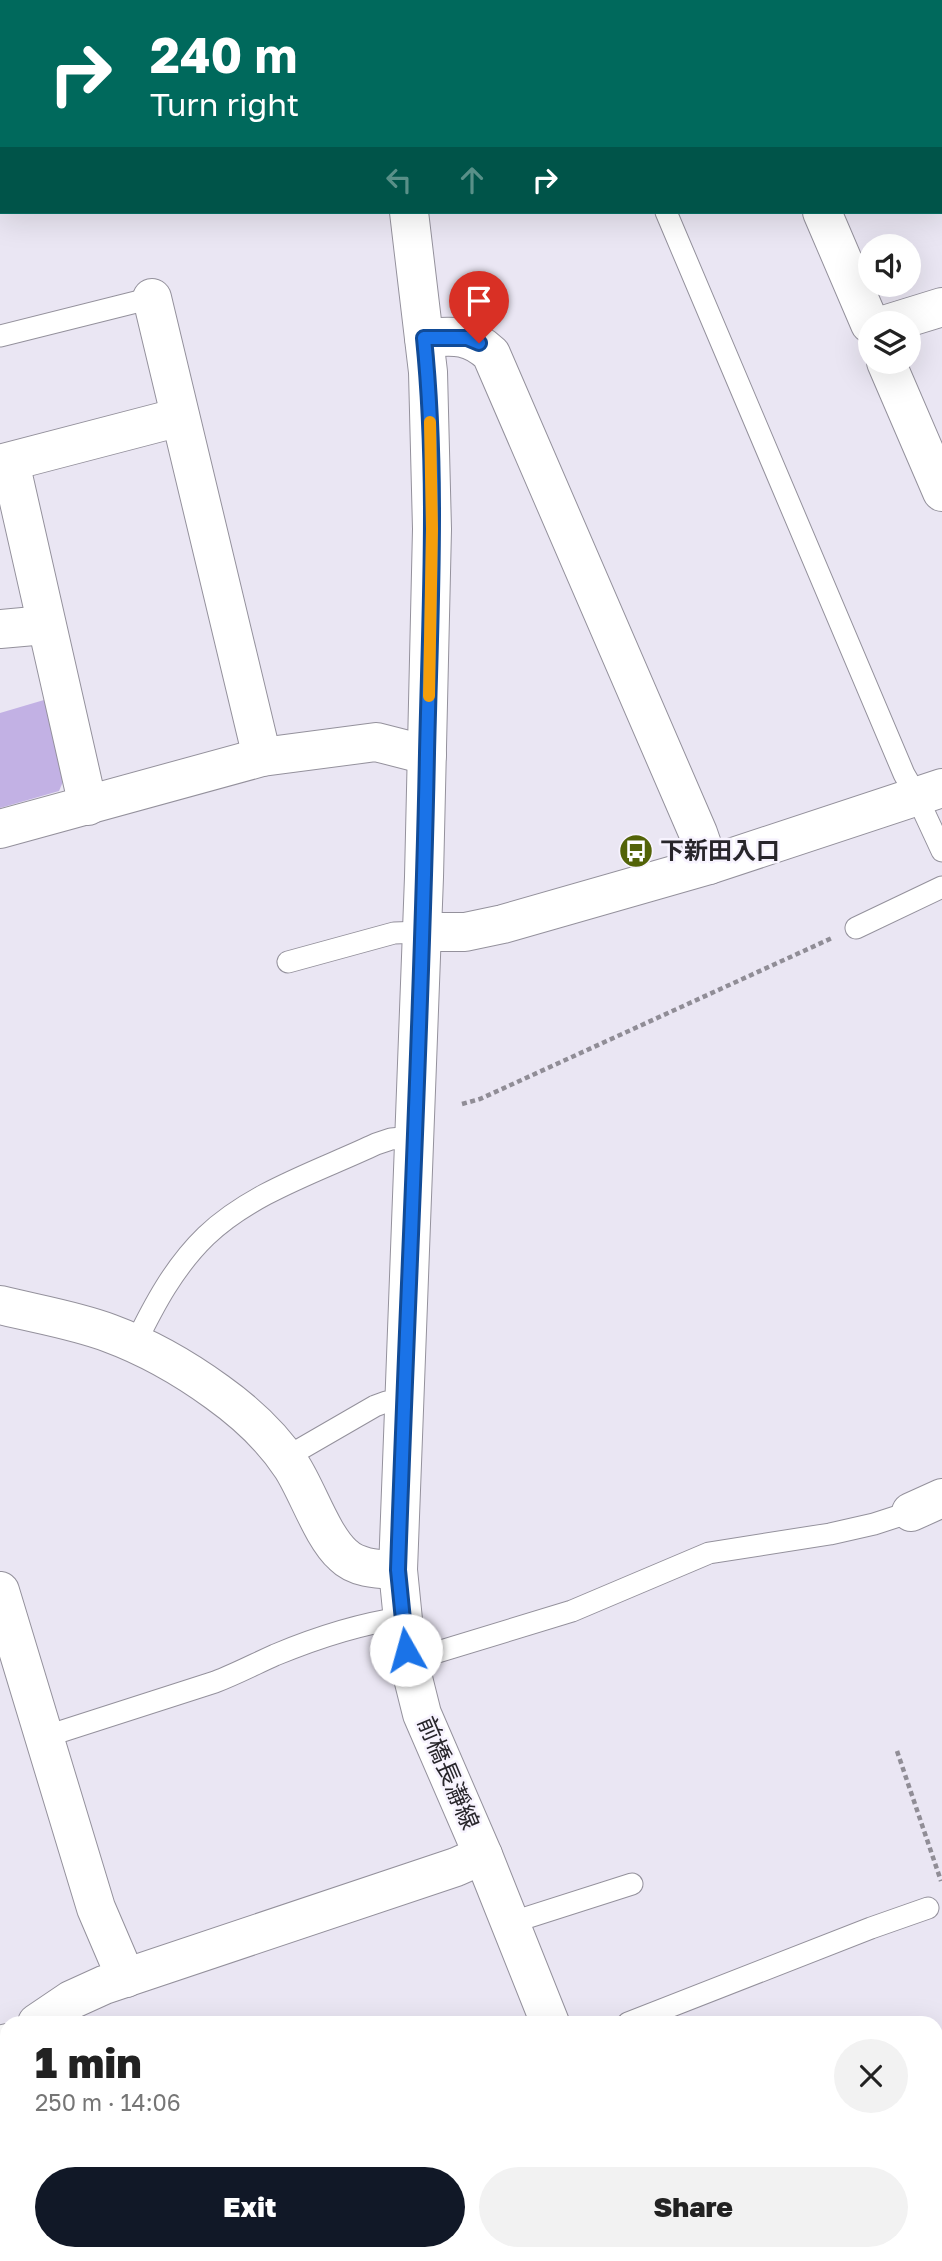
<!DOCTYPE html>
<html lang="en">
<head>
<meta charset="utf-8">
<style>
  body { margin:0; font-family:"Golos Text","Noto Sans JP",sans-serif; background:#f2f2f2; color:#222; height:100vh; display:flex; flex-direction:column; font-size:26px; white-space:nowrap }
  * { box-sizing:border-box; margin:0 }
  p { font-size:23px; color:#767676 }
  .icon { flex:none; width:38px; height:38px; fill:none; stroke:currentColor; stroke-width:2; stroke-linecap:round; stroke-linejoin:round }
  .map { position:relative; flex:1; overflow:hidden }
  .panel { position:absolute; left:0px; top:2016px; width:943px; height:245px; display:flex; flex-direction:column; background:#fff; border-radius:21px 21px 0 0; box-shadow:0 7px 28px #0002 }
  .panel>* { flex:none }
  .hud { position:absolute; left:0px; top:0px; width:943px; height:214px; box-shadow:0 7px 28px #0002; background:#00695c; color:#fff; overflow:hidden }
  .controls { position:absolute; left:858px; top:234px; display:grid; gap:14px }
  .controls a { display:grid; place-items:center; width:63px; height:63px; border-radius:50%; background:#fff; box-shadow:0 7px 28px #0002; font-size:35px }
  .pin { position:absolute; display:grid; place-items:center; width:60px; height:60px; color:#fff; margin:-72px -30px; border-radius:50% 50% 50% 0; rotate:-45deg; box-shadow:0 0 7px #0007 }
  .pin .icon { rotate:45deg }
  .me { position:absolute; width:77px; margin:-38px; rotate:353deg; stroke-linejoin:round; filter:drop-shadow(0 0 5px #0008) }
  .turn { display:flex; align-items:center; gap:24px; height:147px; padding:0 35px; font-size:32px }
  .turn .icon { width:91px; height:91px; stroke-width:2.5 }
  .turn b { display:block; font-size:49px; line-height:60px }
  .lanes { display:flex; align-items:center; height:66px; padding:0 35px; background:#0003; justify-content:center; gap:35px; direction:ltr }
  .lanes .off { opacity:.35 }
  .round { display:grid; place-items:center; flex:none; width:74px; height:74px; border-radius:37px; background:#f2f2f2 }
  .head { display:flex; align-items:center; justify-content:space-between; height:119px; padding:0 35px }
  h1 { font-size:42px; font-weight:800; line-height:52px }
  .cta { display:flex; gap:14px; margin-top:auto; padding:14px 35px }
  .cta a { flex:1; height:80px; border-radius:42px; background:#111827; color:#fff; font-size:28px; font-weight:800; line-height:80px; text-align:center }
  .cta a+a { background:#f2f2f2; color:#222 }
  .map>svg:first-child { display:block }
  .green { fill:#c2b1e4 }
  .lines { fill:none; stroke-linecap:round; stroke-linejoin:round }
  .lane-casing { stroke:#94919c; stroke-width:23 }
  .street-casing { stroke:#94919c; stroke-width:40 }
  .secondary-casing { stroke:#94919c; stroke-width:40 }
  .primary-casing { stroke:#94919c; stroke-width:40 }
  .path { stroke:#908d96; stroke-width:4.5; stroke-dasharray:5 3.5; stroke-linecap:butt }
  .lane { stroke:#fff; stroke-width:21 }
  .street { stroke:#fff; stroke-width:38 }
  .secondary { stroke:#fff; stroke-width:38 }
  .primary { stroke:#fff; stroke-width:38 }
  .route-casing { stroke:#114b97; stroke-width:18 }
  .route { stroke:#1a73e8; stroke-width:12 }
  .slow { stroke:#f59e0b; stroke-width:12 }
  .labels { text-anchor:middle; stroke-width:5; stroke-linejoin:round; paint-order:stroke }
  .poi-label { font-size:24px; font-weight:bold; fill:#27252a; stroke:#f7f3fe; text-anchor:start }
  .street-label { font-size:24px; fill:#27252a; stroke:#f7f3fe }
</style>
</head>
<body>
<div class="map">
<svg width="942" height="2261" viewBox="0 0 942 2261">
  <rect width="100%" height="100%" fill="#eae6f3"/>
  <polygon class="green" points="44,700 65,777 59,791 0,808 0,713"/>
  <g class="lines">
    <g class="lane-casing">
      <g id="lane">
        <polyline points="576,0 577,2"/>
        <polyline points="666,212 904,774 916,795 942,851"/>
        <polyline points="0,336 152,298"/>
        <polyline points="856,928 942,887"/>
        <polyline points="288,962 394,933 423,932"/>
        <path d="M 135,1344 C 154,1305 174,1267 206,1236 C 252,1192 319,1171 376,1144 L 391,1139 L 414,1137"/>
        <polyline points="285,1458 375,1406 386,1402 404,1403"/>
        <polyline points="408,1661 572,1611 709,1553 830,1534 874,1524 911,1512"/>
        <path d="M 44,1737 L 215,1682 C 236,1674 255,1664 275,1655 C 316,1638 358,1624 402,1618"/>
        <polyline points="510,1923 632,1884"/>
        <polyline points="628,2023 871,1928 928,1908"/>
        <polyline points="546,2261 560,2254"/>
      </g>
    </g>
    <g class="street-casing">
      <g id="street">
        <polyline points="733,0 733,2"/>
        <polyline points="822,212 870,324"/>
        <polyline points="152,298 262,757"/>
        <polyline points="887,324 942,307"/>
        <path d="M 424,338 C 452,336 469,333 491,354 L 698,833 L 709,865"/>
        <polyline points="886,362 942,492"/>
        <polyline points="10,462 88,806"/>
        <polyline points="0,464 180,417"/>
        <polyline points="0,629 45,625"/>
        <polyline points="0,829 262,757 376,742 427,755"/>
        <path d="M 0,1305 C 36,1314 74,1320 109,1333 C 147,1347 184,1368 217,1392 C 245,1412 273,1438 292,1467 C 308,1492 322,1536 343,1555 C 357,1569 379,1569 398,1570"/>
        <polyline points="911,1512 942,1498"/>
        <polyline points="0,1591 96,1908 126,1978"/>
        <polyline points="37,2023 71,2000 104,1985 456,1867 483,1855"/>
        <polyline points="0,2047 7,2043"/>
      </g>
    </g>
    <g class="secondary-casing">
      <polyline id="secondary" points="423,932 465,932 503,924 709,865 942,788"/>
    </g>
    <g class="primary-casing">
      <g id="primary">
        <polyline points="360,0 361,2"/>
        <polyline points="409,212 428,372 432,529 424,877 398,1570 406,1650 422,1714 483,1855 550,2023"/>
        <polyline points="642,2254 644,2261"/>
      </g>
    </g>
    <g class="path">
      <polyline points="462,1104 480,1099 832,938"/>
      <polyline points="897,1751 941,1881"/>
    </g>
    <use href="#lane" class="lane"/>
    <use href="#street" class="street"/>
    <use href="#secondary" class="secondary"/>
    <use href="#primary" class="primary"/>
  </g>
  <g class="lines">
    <g class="route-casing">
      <path id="route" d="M 406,1650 L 398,1570 C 407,1298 422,1025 427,753 C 430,615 438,475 424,338 L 467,338 L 479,343"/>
    </g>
    <use href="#route" class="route"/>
    <polyline class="slow" points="429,696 432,529 430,422"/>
  </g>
  <defs>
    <g id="bus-disc" transform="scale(1.75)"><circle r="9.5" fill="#536308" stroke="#f7f3fe"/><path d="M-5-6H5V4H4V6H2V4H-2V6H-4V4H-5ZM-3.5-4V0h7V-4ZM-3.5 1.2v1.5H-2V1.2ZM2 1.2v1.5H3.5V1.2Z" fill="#fff"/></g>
  </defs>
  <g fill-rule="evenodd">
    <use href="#bus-disc" x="636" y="851"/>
  </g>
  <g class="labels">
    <g class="poi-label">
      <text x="660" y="859">下新田入口</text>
    </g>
    <g class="street-label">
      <text transform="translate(448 1773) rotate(67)" y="8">前橋長瀞線</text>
    </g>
  </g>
</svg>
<div class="controls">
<a><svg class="icon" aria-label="sound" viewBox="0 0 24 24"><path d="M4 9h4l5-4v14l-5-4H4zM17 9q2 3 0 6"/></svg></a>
<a><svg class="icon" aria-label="layers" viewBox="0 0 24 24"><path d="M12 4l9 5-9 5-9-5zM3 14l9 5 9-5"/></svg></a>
</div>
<div class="pin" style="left:479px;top:343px;background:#d93025"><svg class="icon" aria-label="arrive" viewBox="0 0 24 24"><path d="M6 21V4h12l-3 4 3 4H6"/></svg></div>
<svg class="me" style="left:406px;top:1650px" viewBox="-20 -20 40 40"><circle r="19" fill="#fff"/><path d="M0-13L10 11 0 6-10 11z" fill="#1a73e8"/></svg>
<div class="hud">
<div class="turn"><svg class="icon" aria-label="right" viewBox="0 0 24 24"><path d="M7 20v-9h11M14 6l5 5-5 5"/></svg><div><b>240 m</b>Turn right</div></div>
<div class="lanes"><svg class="icon off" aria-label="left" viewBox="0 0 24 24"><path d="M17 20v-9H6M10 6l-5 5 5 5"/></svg><svg class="icon off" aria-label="ahead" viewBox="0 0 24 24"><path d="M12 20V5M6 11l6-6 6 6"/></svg><svg class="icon" aria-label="right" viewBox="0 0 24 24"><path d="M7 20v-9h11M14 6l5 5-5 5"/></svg></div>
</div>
<section class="panel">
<div class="head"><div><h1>1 min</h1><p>250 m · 14:06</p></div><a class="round"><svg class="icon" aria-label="close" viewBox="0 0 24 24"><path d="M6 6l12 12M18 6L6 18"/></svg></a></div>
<div class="cta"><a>Exit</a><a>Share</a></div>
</section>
</div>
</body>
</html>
